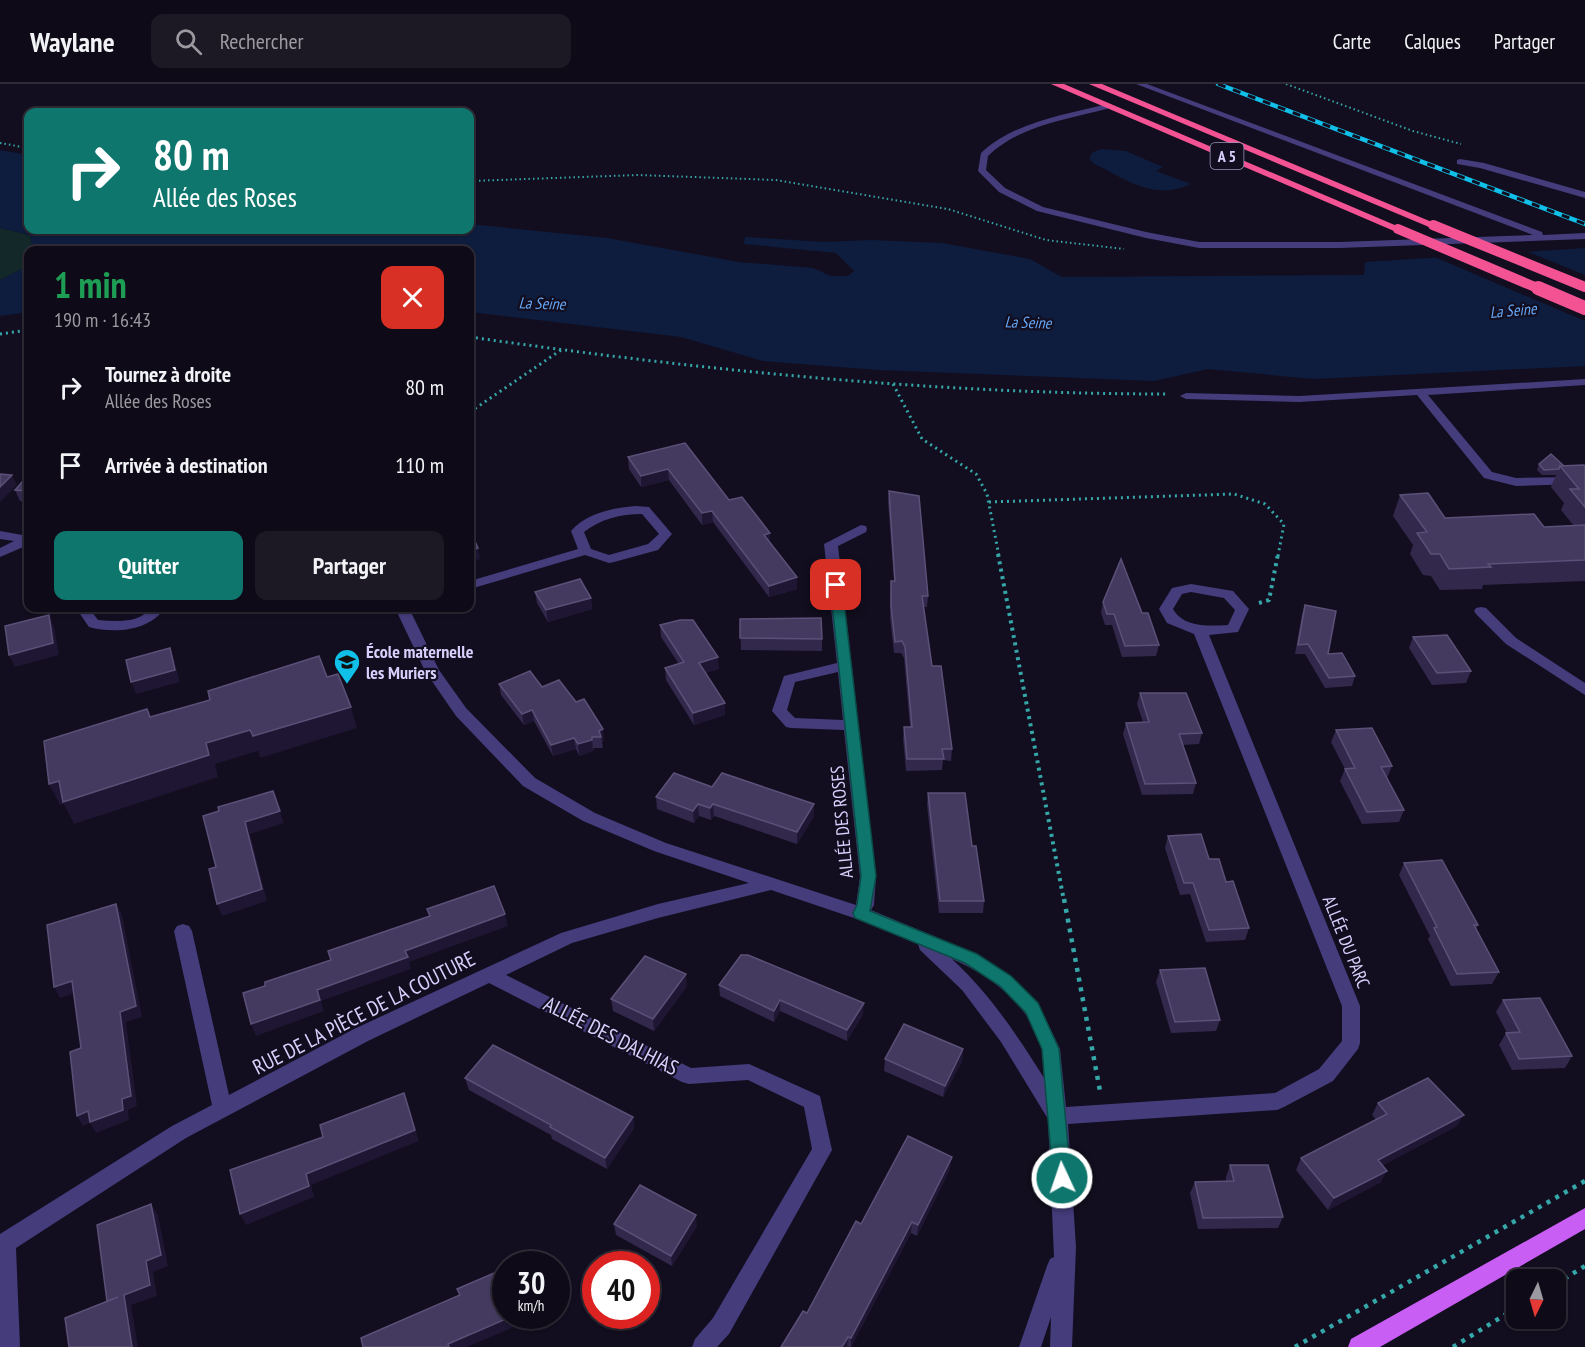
<!DOCTYPE html>
<html lang="fr">
<head>
<meta charset="utf-8">
<style>
  body { margin:0; font-family:"PT Sans Narrow",sans-serif; background:#1c1824; color:#f1f3f6; height:100vh; display:flex; flex-direction:column; font-size:22px; white-space:nowrap }
  * { box-sizing:border-box; margin:0 }
  p { font-size:20px; color:#9b9aa1 }
  .icon { flex:none; width:33px; height:33px; fill:none; stroke:currentColor; stroke-width:2; stroke-linecap:round; stroke-linejoin:round }
  .map { position:relative; flex:1; overflow:hidden }
  .drawer { position:absolute; left:24px; top:162px; width:450px; height:366px; display:flex; flex-direction:column; background:#0e0a17; border-radius:12px; box-shadow:0 2px 4px #0004,0 0 0 2px #2e2b36 }
  .drawer>* { flex:none }
  .hud { position:absolute; left:24px; top:24px; width:450px; height:126px; border-radius:12px; box-shadow:0 2px 4px #0004,0 0 0 2px #2e2b36; background:#0f766e; color:#fff; overflow:hidden }
  .needle { width:39px; rotate:185deg }
  .controls { position:absolute; left:1506px; top:1185px; display:grid; gap:12px }
  .controls a { display:grid; place-items:center; width:60px; height:60px; border-radius:12px; background:#0e0a17; box-shadow:0 2px 4px #0004,0 0 0 2px #2e2b36; font-size:30px }
  .speed { position:absolute; left:492px; top:1167px; display:flex; gap:12px; font-size:30px; font-weight:700; text-align:center }
  .speed>* { display:grid; place-content:center; width:78px; height:78px; border-radius:50%; background:#0e0a17; box-shadow:0 2px 4px #0004,0 0 0 2px #2e2b36; line-height:1 }
  .speed small { font-size:15px; font-weight:400 }
  .speed .limit { border:9px solid #d22; background:#fff; color:#111 }
  .pin { position:absolute; display:grid; place-items:center; width:51px; height:51px; color:#fff; margin:-26px; border-radius:12px; box-shadow:0 3px 9px #0006 }
  .me { position:absolute; width:66px; margin:-33px; rotate:357deg; stroke-linejoin:round; filter:drop-shadow(0 0 4px #0008) }
  .turn { display:flex; align-items:center; gap:21px; height:126px; padding:0 30px; font-size:27px }
  .turn .icon { width:78px; height:78px; stroke-width:2.5 }
  .turn b { display:block; font-size:42px; line-height:51px }
  .round { display:grid; place-items:center; flex:none; width:63px; height:63px; border-radius:12px; background:#1c1824 }
  .overview { display:flex; align-items:center; justify-content:space-between; height:102px; padding:0 30px }
  h1 { font-size:36px; font-weight:800; line-height:45px; color:#1e9e55 }
  .button { display:flex; gap:12px; margin-top:auto; padding:12px 30px }
  .button a { flex:1; height:69px; border-radius:12px; background:#0f766e; color:#fff; font-size:24px; font-weight:800; line-height:69px; text-align:center }
  .button a+a { background:#1c1824; color:#f1f3f6 }
  ul { padding:0; list-style:none }
  li { display:flex; align-items:center; gap:18px; height:78px; padding:0 30px }
  li div { flex:1 }
  li b { display:block; font-size:22px }
  li em { font-style:normal }
  header { display:flex; align-items:center; gap:36px; box-sizing:border-box; height:84px; padding:0 30px; background:#0e0a17; border-bottom:2px solid #2e2b36 }
  header strong { font-size:28px }
  nav { display:flex; gap:33px; margin-inline-start:auto; font-size:21px }
  .search { width:420px; height:54px; background:#1c1824; display:flex; align-items:center; gap:15px; box-sizing:border-box; padding:0 21px; border-radius:12px; color:#9b9aa1; font-size:22px }
  .map>svg:first-child { display:block }
  .green { fill:#122829 }
  .water { fill:#0e1c3e }
  .pier { fill:#120e1f }
  .lines { fill:none; stroke-linecap:round; stroke-linejoin:round }
  .path-far3 { stroke:#36a7a9; stroke-width:2; stroke-dasharray:1.5 3; stroke-linecap:butt }
  .path-far2 { stroke:#36a7a9; stroke-width:3; stroke-dasharray:2 4; stroke-linecap:butt }
  .path-far1 { stroke:#36a7a9; stroke-width:4; stroke-dasharray:3 4.5; stroke-linecap:butt }
  .path { stroke:#36a7a9; stroke-width:4.5; stroke-dasharray:4 6; stroke-linecap:butt }
  .minor { fill:#443c7b; fill-rule:evenodd }
  .major { fill:#c95ef4; fill-rule:evenodd }
  .highway { fill:#f35392; fill-rule:evenodd }
  .rail-casing { stroke:#10c0e8; stroke-width:4.5 }
  .rail { stroke:#120e1f; stroke-width:3; stroke-dasharray:8; stroke-linecap:butt }
  .highway-bridge-far1 { stroke:#f35392; stroke-width:10 }
  .highway-bridge { stroke:#f35392; stroke-width:14 }
  .wall { fill:#32284c }
  .shaded-wall { fill:#1e1632 }
  .building { fill:#443a5f; stroke:#5b5178; stroke-width:1.5 }
  .route { fill:#0f766e; stroke:#0a4d48; stroke-width:1.5 }
  .labels { text-anchor:middle; stroke-width:4.5; stroke-linejoin:round; paint-order:stroke }
  .shield { fill:#120e1f; stroke:#9d96ba; stroke-width:1.5 }
  .shield-label { font-size:16px; font-weight:bold; fill:#d8d0fc }
  .far-water-label { font-size:16px; font-style:italic; fill:#65a6f5; stroke:#120e1f }
  .poi-label { font-size:18px; font-weight:bold; fill:#d8d0fc; stroke:#120e1f; text-anchor:start }
  .street-label { font-size:18px; fill:#d8d0fc; stroke:#120e1f }
  .near-street-label { font-size:21px; fill:#d8d0fc; stroke:#120e1f }
</style>
</head>
<body>
<header>
<strong>Waylane</strong>
<div class="search"><svg class="icon" aria-label="search" viewBox="0 0 24 24"><circle cx="10" cy="10" r="6"/><path d="M15 15l6 6"/></svg>Rechercher</div>
<nav><a>Carte</a><a>Calques</a><a>Partager</a></nav>
</header>
<div class="map">
<svg width="1585" height="1263" viewBox="0 0 1585 1263">
  <rect width="100%" height="100%" fill="#120e1f"/>
  <polygon class="green" points="0,144 30,151 33,166 28,166 28,182 0,196"/>
  <g class="water">
    <path d="M 1102,65 L 1126,67 L 1163,83 L 1156,87 L 1191,100 C 1153,117 1127,96 1093,79 L 1089,74 L 1093,68 Z"/>
    <polygon points="0,66 28,71 28,146 470,146 470,140 607,154 739,178 813,184 831,192 848,192 854,187 836,169 744,160 745,153 823,158 871,156 942,159 1030,175 1062,193 1364,191 1365,178 1585,164 1585,282 1313,295 1208,285 1154,297 878,286 763,277 681,253 470,228 470,166 33,166 30,151 0,144"/>
    <polygon points="28,182 28,228 0,232 0,196"/>
  </g>
  <polygon class="pier" points="1521,165 1585,191 1585,237 1430,171"/>
  <g class="lines">
    <g class="path-far3">
      <polyline points="1286,0 1413,47 1461,60"/>
      <polyline points="0,59 28,64"/>
      <polyline points="470,97 638,91 776,96 948,125 1046,156 1124,165"/>
    </g>
    <g class="path-far2">
      <polyline points="0,250 28,246"/>
      <path d="M 470,253 C 700,286 934,310 1167,310"/>
      <polyline points="893,300 922,355 976,390 987,410 999,472"/>
      <polyline points="470,328 561,266"/>
      <polyline points="989,418 1234,410 1265,420 1284,440 1278,472"/>
    </g>
    <g class="path-far1">
      <polyline points="998,470 1064,817"/>
      <polyline points="1259,519 1269,516 1278,470"/>
    </g>
    <g class="path">
      <polyline points="1064,815 1100,1007"/>
      <polyline points="1556,1200 1585,1182"/>
      <polyline points="1295,1263 1585,1097"/>
      <polyline points="1453,1263 1516,1224"/>
    </g>
    <g class="minor">
      <path d="M 1136,0 L 1147,0 L 1542,148 L 1543,151 L 1585,149 L 1585,155 L 1340,164 L 1199,164 L 1146,154 L 1037,127 L 999,108 L 978,87 L 981,69 C 1014,38 1064,31 1107,20 L 1110,20 L 1110,24 C 1069,35 1020,41 988,72 L 986,86 L 1005,104 L 1043,123 L 1146,148 L 1199,158 L 1340,158 L 1533,151 Z"/>
      <polygon points="1460,75 1484,79 1585,108 1585,114 1480,84 1457,80 1457,76"/>
      <polygon points="1585,295 1585,301 1428,311 1492,388 1516,394 1578,393 1580,396 1574,400 1516,402 1484,394 1417,311 1299,318 1186,315 1180,312 1186,309 1299,312"/>
      <path d="M 635,422 L 649,423 L 672,450 L 658,466 L 614,478 L 609,479 L 585,471 L 470,505 L 470,497 L 578,465 L 571,447 C 586,429 613,424 635,422 ZM 642,430 L 659,450 L 648,460 L 609,471 L 591,465 L 584,448 C 601,435 620,430 642,430 Z"/>
      <path d="M 861,441 L 866,442 L 867,445 L 866,448 L 838,462 L 876,793 L 874,821 L 871,826 L 977,870 L 1011,892 L 1038,919 L 1060,965 L 1066,1023 L 1275,1009 L 1319,985 L 1342,957 L 1342,922 L 1194,550 L 1167,539 L 1159,525 L 1172,504 L 1191,500 L 1233,507 L 1249,525 L 1238,548 L 1209,551 L 1360,922 L 1360,959 L 1358,965 L 1333,997 L 1284,1023 L 1277,1026 L 1068,1040 L 1076,1163 L 1072,1263 L 1050,1263 L 1051,1233 L 1041,1263 L 1019,1263 L 1047,1182 L 1050,1175 L 1054,1173 L 1048,1035 L 1001,958 L 962,906 L 920,866 L 918,860 L 854,834 L 771,806 L 658,834 L 572,859 L 506,891 L 691,984 L 749,980 L 820,1012 L 832,1066 L 729,1250 L 717,1263 L 692,1263 L 695,1255 L 713,1234 L 812,1065 L 804,1023 L 748,996 L 689,1000 L 682,998 L 489,899 L 368,957 L 186,1054 L 16,1164 L 20,1263 L 0,1263 L 0,1150 L 172,1042 L 212,1021 L 174,847 L 177,842 L 183,840 L 189,842 L 192,847 L 229,1011 L 354,945 L 561,849 L 658,820 L 749,799 L 654,767 L 583,737 L 523,702 L 456,632 L 425,587 L 395,524 L 409,524 L 439,586 L 466,624 L 535,694 L 595,729 L 666,759 L 856,821 L 860,793 L 844,646 L 791,644 L 786,643 L 772,627 L 784,592 L 837,579 L 824,460 ZM 1191,508 L 1224,514 L 1235,526 L 1228,541 C 1209,542 1184,544 1173,525 L 1182,510 ZM 838,588 L 843,636 L 795,634 L 787,626 L 795,598 ZM 952,875 C 991,891 1032,923 1042,966 C 1044,975 1043,985 1044,994 C 1017,951 990,910 952,875 Z"/>
      <polygon points="0,447 28,452 28,461 0,473 0,464 14,457 0,455"/>
      <polygon points="1481,523 1486,524 1516,554 1585,599 1585,611 1506,560 1476,530 1474,527 1476,524"/>
      <path d="M 81,524 L 95,524 L 92,528 L 98,536 C 110,537 122,538 134,535 C 148,531 148,522 165,524 C 149,547 115,550 89,543 L 78,527 Z"/>
    </g>
    <polygon class="major" points="1585,1124 1585,1145 1380,1263 1348,1263 1351,1255"/>
    <g class="highway">
      <polygon points="1051,0 1064,0 1404,145 1394,147"/>
      <polygon points="1089,0 1102,0 1439,141 1429,143"/>
    </g>
    <g class="rail-casing">
      <polyline id="rail" points="1218,0 1585,140"/>
    </g>
    <use href="#rail" class="rail"/>
    <g class="highway-bridge-far1">
      <polyline points="1433,141 1585,203"/>
      <polyline points="1398,145 1542,206"/>
    </g>
    <polyline class="highway-bridge" points="1538,204 1585,224"/>
  </g>
  <g class="wall">
    <polygon points="685,359 729,416 770,449 770,459 797,505 769,513 713,438 702,441 669,396 641,403 629,385 628,373"/>
    <polygon points="1539,380 1564,382 1585,382 1585,497 1483,501 1482,505 1440,506 1431,492 1423,491 1410,470 1413,461 1393,432 1400,411 1445,434 1544,443 1574,442 1561,426 1564,419 1551,403 1556,391 1542,391 1537,386"/>
    <polygon points="28,391 28,418 20,417 15,406"/>
    <polygon points="889,407 928,512 927,523 924,523 932,582 952,665 951,677 943,676 942,686 906,687 903,655 904,643 910,643 904,574 901,569 894,569 890,533 891,497 894,497 888,418"/>
    <polygon points="535,508 591,514 592,525 548,538 537,519"/>
    <polygon points="1103,518 1142,529 1159,561 1156,572 1122,573 1112,541 1105,541 1101,529"/>
    <polygon points="1305,521 1328,570 1355,592 1352,602 1325,604 1305,570 1295,570 1302,530"/>
    <polygon points="740,535 822,555 822,567 741,566"/>
    <polygon points="660,541 719,585 705,589 725,619 725,631 694,641 666,596 665,584 679,580 661,553"/>
    <polygon points="1413,553 1471,587 1466,599 1432,601 1409,564"/>
    <polygon points="559,596 604,657 602,658 603,664 594,664 593,667 579,672 576,665 553,672 534,637 524,641 501,611 499,600 542,603"/>
    <polygon points="1140,609 1202,649 1199,660 1182,661 1196,699 1193,710 1142,711 1123,650 1126,639 1143,638 1137,620"/>
    <polygon points="1336,646 1392,682 1387,694 1404,726 1399,738 1362,740 1340,697 1345,685 1331,658"/>
    <polygon points="712,703 814,720 814,732 797,760 714,732 711,736 699,732 694,739 657,725 656,713"/>
    <polygon points="928,709 984,817 983,829 939,829 927,721"/>
    <polygon points="1168,752 1209,775 1226,798 1249,844 1245,856 1206,858 1190,810 1180,811 1165,764"/>
    <polygon points="1404,779 1478,841 1476,845 1499,888 1492,900 1451,902 1428,855 1430,852 1399,791"/>
    <polygon points="1160,886 1220,936 1216,947 1171,949 1156,898"/>
    <polygon points="719,901 863,930 847,957 780,927 774,938 720,912"/>
    <polygon points="687,902 654,947 613,927 611,915"/>
    <polygon points="1503,916 1572,972 1565,984 1512,986 1499,961 1506,949 1507,949 1496,928"/>
    <polygon points="963,965 962,977 943,1013 884,987 885,975"/>
    <polygon points="465,994 633,1033 634,1044 607,1085 552,1055 551,1051 469,1006"/>
    <polygon points="1378,1019 1457,1042 1383,1081 1381,1098 1328,1126 1296,1086 1301,1074 1376,1036 1372,1031"/>
    <polygon points="1230,1081 1283,1133 1278,1144 1198,1145 1190,1109 1195,1098 1226,1097 1226,1093"/>
    <polygon points="950,1085 917,1152 911,1149 851,1263 781,1263 807,1229 861,1140"/>
    <polygon points="614,1140 697,1142 672,1182 616,1151"/>
  </g>
  <g class="shaded-wall">
    <polygon points="668,385 669,396 641,403 641,392"/>
    <polygon points="12,391 17,401 0,418 0,403"/>
    <polygon points="712,427 713,438 702,441 702,429"/>
    <polygon points="770,449 770,460 764,451"/>
    <polygon points="478,464 480,475 470,478 470,467"/>
    <polygon points="797,493 797,505 769,513 769,502"/>
    <polygon points="591,514 592,525 548,538 546,526"/>
    <polygon points="306,524 330,524 308,529"/>
    <polygon points="49,531 54,543 59,571 15,583 9,571"/>
    <polygon points="170,564 174,576 180,598 136,610 131,598"/>
    <polygon points="718,573 719,585 700,591 699,579"/>
    <polygon points="725,619 725,631 694,641 693,629"/>
    <polygon points="351,623 357,644 260,674 258,667 215,680 218,693 74,740 64,720 60,721 49,700 206,659 250,646"/>
    <polygon points="532,626 534,637 524,641 522,630"/>
    <polygon points="603,645 604,657 602,658 601,653 599,647"/>
    <polygon points="592,653 593,667 579,672 578,660"/>
    <polygon points="574,654 576,665 553,672 551,661"/>
    <polygon points="273,707 284,739 250,750 267,817 222,832 217,820 245,738"/>
    <polygon points="698,720 699,732 694,739 693,727"/>
    <polygon points="713,720 714,732 711,736 710,724"/>
    <polygon points="814,720 814,732 797,760 797,748"/>
    <polygon points="116,820 122,831 142,933 126,938 137,1022 128,1026 129,1036 96,1049 90,1039 83,1042 77,1032 122,1015 120,928"/>
    <polygon points="505,830 508,842 409,878 411,885 321,917 324,927 256,952 251,940 317,906 405,867"/>
    <polygon points="686,890 687,902 654,947 653,935"/>
    <polygon points="72,897 78,908 60,914 54,903"/>
    <polygon points="780,916 780,927 774,938 774,927"/>
    <polygon points="864,919 863,930 847,957 847,946"/>
    <polygon points="963,965 962,977 943,1013 945,1002"/>
    <polygon points="404,1009 419,1057 311,1101 314,1113 246,1141 240,1130 306,1090"/>
    <polygon points="1464,1031 1457,1042 1372,1087 1378,1076"/>
    <polygon points="633,1033 634,1044 607,1085 605,1074"/>
    <polygon points="952,1073 950,1085 917,1152 918,1141"/>
    <polygon points="1387,1087 1381,1098 1328,1126 1334,1114"/>
    <polygon points="151,1120 158,1131 168,1182 153,1188 157,1212 131,1221 138,1263 132,1263 124,1211 146,1177"/>
    <polygon points="696,1131 697,1142 672,1182 671,1172"/>
    <polygon points="912,1138 911,1149 851,1263 851,1254"/>
    <polygon points="513,1232 534,1232 535,1234 467,1263 449,1263 448,1260"/>
    <polygon points="848,1253 847,1263 842,1263"/>
  </g>
  <g class="building">
    <polygon points="685,359 729,416 742,413 770,449 764,451 797,493 769,502 712,427 702,429 668,385 641,392 628,373"/>
    <polygon points="1551,370 1564,382 1560,382 1559,385 1544,386 1539,380"/>
    <polygon points="1584,381 1585,382 1585,423 1570,405 1579,405 1560,382"/>
    <polygon points="0,390 12,391 0,403"/>
    <polygon points="28,391 28,407 15,406"/>
    <polygon points="889,407 919,412 928,512 922,512 932,582 941,582 952,665 942,665 944,675 907,675 904,643 912,643 905,563 902,557 895,558 891,522 891,497 895,497"/>
    <polygon points="1428,409 1445,434 1534,430 1544,443 1585,441 1585,476 1488,480 1491,483 1449,485 1440,470 1431,470 1417,449 1427,448 1400,411"/>
    <polygon points="470,446 478,464 470,467"/>
    <polygon points="1121,475 1142,529 1148,529 1159,561 1125,562 1114,530 1107,530 1103,518"/>
    <polygon points="580,495 591,514 546,526 535,508"/>
    <polygon points="1305,521 1336,527 1328,570 1342,569 1355,592 1329,594 1308,560 1298,561"/>
    <polygon points="49,531 53,559 9,571 5,542"/>
    <polygon points="821,534 822,555 740,554 740,535"/>
    <polygon points="680,536 693,536 718,573 699,579 725,619 693,629 665,584 684,578 660,541"/>
    <polygon points="1447,551 1471,587 1437,589 1413,553"/>
    <polygon points="170,564 175,586 131,598 126,576"/>
    <polygon points="319,572 327,593 338,590 351,623 253,652 250,646 206,659 209,671 63,718 59,697 49,700 44,657 147,625 150,633 210,616 208,607"/>
    <polygon points="530,587 542,603 559,596 576,618 584,615 603,645 599,647 601,653 592,653 592,656 578,660 574,654 551,661 532,626 522,630 499,600"/>
    <polygon points="1140,609 1186,609 1202,649 1179,650 1196,699 1145,700 1126,639 1149,638"/>
    <polygon points="1372,644 1392,682 1381,683 1404,726 1367,728 1345,685 1355,684 1336,646"/>
    <polygon points="674,689 712,703 722,689 814,720 797,748 713,720 710,724 698,720 693,727 656,713"/>
    <polygon points="273,707 280,727 245,738 262,805 217,820 209,785 216,783 203,732 219,727 218,723"/>
    <polygon points="928,709 965,709 972,762 976,762 984,817 940,817"/>
    <polygon points="1201,750 1209,775 1219,775 1226,798 1233,797 1249,844 1209,846 1193,799 1184,799 1168,752"/>
    <polygon points="1442,776 1478,841 1474,841 1499,888 1457,890 1434,844 1437,843 1404,779"/>
    <polygon points="494,802 505,830 405,867 408,873 317,906 320,916 251,940 243,909 265,902 265,898 331,876 328,867 430,832 427,825"/>
    <polygon points="116,820 136,922 120,928 131,1012 122,1015 123,1026 90,1038 88,1027 77,1032 70,968 81,964 72,897 54,903 47,841"/>
    <polygon points="741,871 748,871 864,919 847,946 780,916 774,927 719,901"/>
    <polygon points="645,872 686,890 653,935 611,915"/>
    <polygon points="1205,884 1220,936 1175,938 1160,886"/>
    <polygon points="1540,914 1572,972 1519,975 1506,949 1520,948 1503,916"/>
    <polygon points="904,940 963,965 945,1002 885,975"/>
    <polygon points="493,961 633,1033 605,1074 550,1043 551,1041 465,994"/>
    <polygon points="1428,994 1464,1031 1378,1076 1387,1087 1334,1114 1301,1074 1387,1030 1378,1019"/>
    <polygon points="404,1009 415,1046 306,1090 309,1102 240,1130 230,1086 323,1053 320,1041"/>
    <polygon points="908,1052 952,1073 918,1141 912,1138 851,1254 848,1253 842,1263 781,1263 803,1227 807,1229 856,1137 861,1140"/>
    <polygon points="1230,1081 1268,1081 1283,1133 1203,1134 1195,1098 1234,1097"/>
    <polygon points="640,1101 696,1131 671,1172 614,1140"/>
    <polygon points="151,1120 161,1171 146,1177 150,1201 124,1211 132,1263 69,1263 65,1234 118,1213 107,1217 97,1141"/>
    <polygon points="506,1184 506,1232 513,1232 448,1260 449,1263 363,1263 361,1254 460,1211 457,1205"/>
  </g>
  <polygon class="route" points="836,497 842,501 876,792 870,827 977,870 1011,892 1038,919 1059,965 1071,1094 1069,1099 1062,1102 1055,1099 1053,1094 1042,965 1026,929 1000,902 965,879 855,834 853,829 857,821 861,792 830,501"/>
  <defs>
    <g id="school-pin" transform="scale(1.35)"><path d="M0 17L-7.5 6A9.5 9.5 0 1 1 7.5 6Z" fill="#10c0e8" stroke="#120e1f"/><path d="M0-5L7-2L0 1L-7-2ZM-4 1L0 2.5L4 1V4Q0 6-4 4Z" fill="#111"/></g>
  </defs>
  <g fill-rule="evenodd">
    <use href="#school-pin" x="347" y="578"/>
  </g>
  <g class="labels">
    <rect class="shield" x="1210.5" y="59" width="33" height="26" rx="4.5"/>
    <g class="shield-label">
      <text x="1227" y="78">A 5</text>
    </g>
    <g class="far-water-label">
      <text transform="translate(542 219) rotate(2)" y="6">La Seine</text>
      <text transform="translate(1513 226) rotate(-5)" y="6">La Seine</text>
      <text transform="translate(1028 238) rotate(2)" y="6">La Seine</text>
    </g>
    <g class="poi-label">
      <text x="366" y="574">École maternelle<tspan x="366" dy="21">les Muriers</tspan></text>
    </g>
    <g class="street-label">
      <text transform="translate(842 738) rotate(-95)" y="6">ALLÉE DES ROSES</text>
      <text transform="translate(1346 858) rotate(68)" y="6">ALLÉE DU PARC</text>
    </g>
    <g class="near-street-label">
      <text transform="translate(364 929) rotate(-27)" y="7">RUE DE LA PIÈCE DE LA COUTURE</text>
      <text transform="translate(611 952) rotate(27)" y="7">ALLÉE DES DALHIAS</text>
    </g>
  </g>
</svg>
<div class="controls">
<a><svg class="needle" viewBox="-14 -14 28 28"><path d="M0-13l5 13h-10z" fill="#e53935"/><path d="M0 13l5-13h-10z" fill="#9b9aa1"/></svg></a>
</div>
<div class="speed"><div>30<small>km/h</small></div><div class="limit">40</div></div>
<div class="pin" style="left:836px;top:501px;background:#d93025"><svg class="icon" aria-label="arrive" viewBox="0 0 24 24"><path d="M6 21V4h12l-3 4 3 4H6"/></svg></div>
<svg class="me" style="left:1062px;top:1094px" viewBox="-20 -20 40 40"><circle r="17" fill="#0f766e" stroke="#fff" stroke-width="3"/><path d="M0-11L8 9 0 5-8 9z" fill="#fff"/></svg>
<div class="hud">
<div class="turn"><svg class="icon" aria-label="right" viewBox="0 0 24 24"><path d="M7 20v-9h11M14 6l5 5-5 5"/></svg><div><b>80 m</b>Allée des Roses</div></div>
</div>
<section class="drawer">
<div class="overview"><div><h1>1 min</h1><p>190 m · 16:43</p></div><a class="round" style="background:#d93025;color:#fff"><svg class="icon" aria-label="close" viewBox="0 0 24 24"><path d="M6 6l12 12M18 6L6 18"/></svg></a></div>
<ul>
<li><svg class="icon" aria-label="right" viewBox="0 0 24 24"><path d="M7 20v-9h11M14 6l5 5-5 5"/></svg><div><b>Tournez à droite</b><p>Allée des Roses</p></div><em>80 m</em></li>
<li><svg class="icon" aria-label="arrive" viewBox="0 0 24 24"><path d="M6 21V4h12l-3 4 3 4H6"/></svg><div><b>Arrivée à destination</b></div><em>110 m</em></li>
</ul>
<div class="button"><a>Quitter</a><a>Partager</a></div>
</section>
</div>
</body>
</html>
